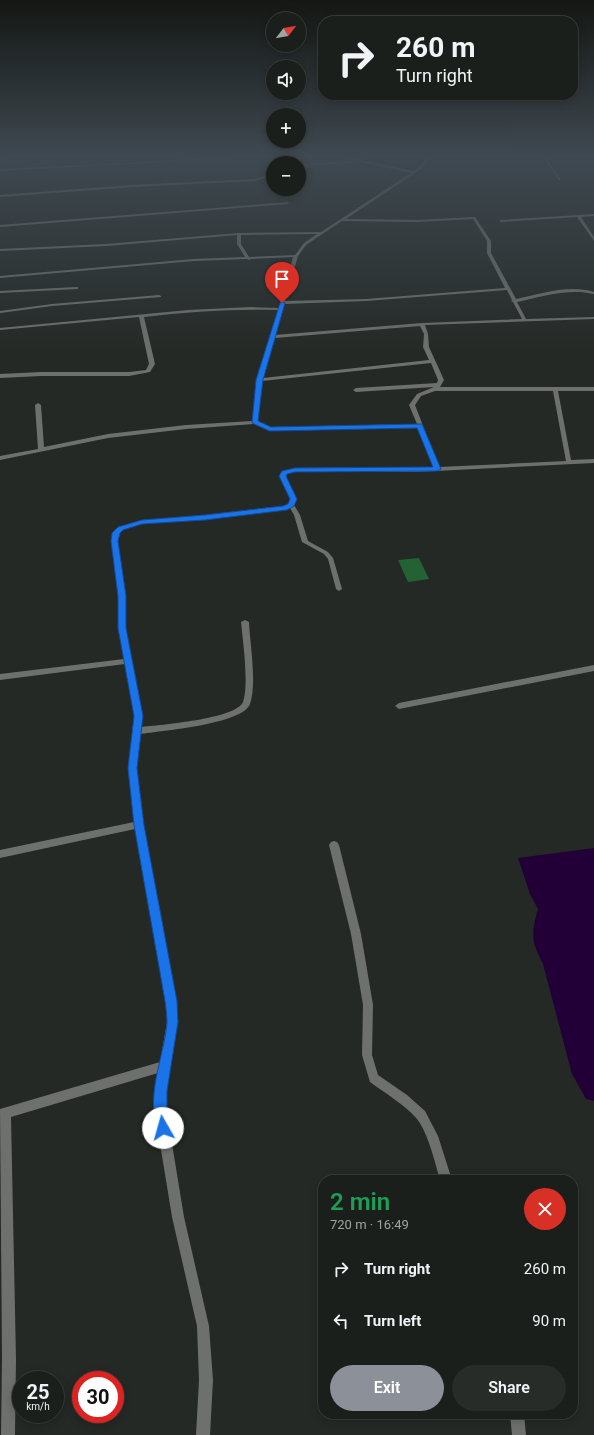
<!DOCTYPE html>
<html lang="en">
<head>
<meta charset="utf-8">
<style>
  body { margin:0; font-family:Roboto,sans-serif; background:#282c29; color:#f1f3f6; height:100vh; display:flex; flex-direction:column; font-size:15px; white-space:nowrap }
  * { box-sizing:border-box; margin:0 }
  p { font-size:13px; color:#a0a2a3 }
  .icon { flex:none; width:22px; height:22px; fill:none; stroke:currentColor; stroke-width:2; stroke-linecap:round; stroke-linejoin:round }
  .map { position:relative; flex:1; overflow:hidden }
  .drawer { position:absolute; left:318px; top:1175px; width:260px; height:244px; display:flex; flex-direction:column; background:#1b1f1c; border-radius:16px; box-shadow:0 2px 10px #0003,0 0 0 1px #393d3b }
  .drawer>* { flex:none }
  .hud { position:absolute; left:318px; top:16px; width:260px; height:84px; border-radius:16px; box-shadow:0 2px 10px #0003,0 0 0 1px #393d3b; background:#1b1f1c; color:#f1f3f6; overflow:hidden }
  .needle { width:26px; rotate:59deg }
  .tools { position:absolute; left:266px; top:12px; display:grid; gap:8px }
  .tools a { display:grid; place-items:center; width:40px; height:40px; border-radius:50%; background:#1b1f1c; box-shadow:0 2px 10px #0003,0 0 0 1px #393d3b; font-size:20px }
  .speed { position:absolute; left:12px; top:1371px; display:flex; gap:8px; font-size:20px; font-weight:700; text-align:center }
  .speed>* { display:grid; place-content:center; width:52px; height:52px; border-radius:50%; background:#1b1f1c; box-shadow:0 2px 10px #0003,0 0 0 1px #393d3b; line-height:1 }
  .speed small { font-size:10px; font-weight:400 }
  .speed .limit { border:6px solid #d22; background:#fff; color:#111 }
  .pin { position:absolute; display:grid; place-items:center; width:34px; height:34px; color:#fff; margin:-41px -17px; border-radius:50% 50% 50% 0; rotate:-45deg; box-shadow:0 0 4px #0007 }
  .pin .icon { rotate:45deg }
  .me { position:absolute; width:44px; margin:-22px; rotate:353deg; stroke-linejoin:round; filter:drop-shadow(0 0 3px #0008) }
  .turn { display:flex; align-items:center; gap:14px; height:84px; padding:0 12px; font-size:18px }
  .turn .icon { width:52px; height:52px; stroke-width:2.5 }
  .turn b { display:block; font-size:28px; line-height:34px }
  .round { display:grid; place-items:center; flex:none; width:42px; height:42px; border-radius:21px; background:#282c29 }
  .overview { display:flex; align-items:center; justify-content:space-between; height:68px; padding:0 12px }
  h1 { font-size:24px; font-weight:600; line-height:30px; color:#1e9e55 }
  .button { display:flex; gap:8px; margin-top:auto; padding:8px 12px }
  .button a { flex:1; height:46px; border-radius:24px; background:#8c9099; color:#fff; font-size:16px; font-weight:600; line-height:46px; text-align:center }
  .button a+a { background:#282c29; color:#f1f3f6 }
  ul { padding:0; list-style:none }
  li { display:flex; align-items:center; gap:12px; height:52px; padding:0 12px }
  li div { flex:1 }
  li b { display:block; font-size:15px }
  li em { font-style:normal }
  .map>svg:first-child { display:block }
  .water { fill:#220037 }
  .building { fill:#236333 }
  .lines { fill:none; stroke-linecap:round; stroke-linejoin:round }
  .minor { fill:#6e706e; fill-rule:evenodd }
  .route { fill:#1a73e8; stroke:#114b97 }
</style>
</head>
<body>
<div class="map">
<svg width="594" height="1435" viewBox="0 0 594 1435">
  <rect width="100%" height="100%" fill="#242925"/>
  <path class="water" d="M 594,848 L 594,1101 L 586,1099 L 572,1074 L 543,964 C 531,941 531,933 538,909 L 530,894 L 518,858 Z"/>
  <polygon class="building" points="419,558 429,579 408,582 398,560"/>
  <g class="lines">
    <g class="minor">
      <polygon points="20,154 57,154 20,156 0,159 0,157"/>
      <polygon points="296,154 309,154 0,171 0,169"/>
      <path d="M 335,154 L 413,171 C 420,167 425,161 428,154 L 431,154 L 430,158 L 421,169 L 346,219 L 417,220 L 475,217 L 491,241 L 491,253 L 516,299 C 540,294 569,284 594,292 L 594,294 C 569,288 542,296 517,302 L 526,319 L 594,317 L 594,319 L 425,325 L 428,334 L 429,347 L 444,380 L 440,387 L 594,387 L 594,391 L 558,391 L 571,460 L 594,459 L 594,463 L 416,472 L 295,472 L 287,474 L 286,476 L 296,499 L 294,505 L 300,515 L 308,541 L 328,552 L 333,558 L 342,589 L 339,591 L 336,589 L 328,559 L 324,554 L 302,542 L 294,515 L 290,508 L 284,510 L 205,519 L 142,524 L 122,529 L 119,533 L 117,541 L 126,596 L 126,628 L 142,716 L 141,727 C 159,725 236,719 243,702 C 249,685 243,642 241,622 L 245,620 L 249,622 C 250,644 257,684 250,704 C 243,724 161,731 140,734 L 136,768 L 143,825 L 176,1001 L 177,1022 L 167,1091 L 167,1113 L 184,1217 L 209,1326 L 213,1380 L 210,1435 L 196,1435 L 199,1380 L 197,1326 L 172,1217 L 155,1113 L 155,1091 L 158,1073 L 11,1117 L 16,1359 L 15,1435 L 1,1435 L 2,1359 L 0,1109 L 160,1062 L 167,1022 L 166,1001 L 135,829 L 0,858 L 0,850 L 134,822 L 128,768 L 134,716 L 125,664 L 0,680 L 0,674 L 124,659 L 118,628 L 118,596 L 111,541 L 113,533 L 118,527 L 142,520 L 205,515 L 283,506 L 288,504 L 290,499 L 280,476 L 283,472 L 295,468 L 433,467 L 418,428 L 269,431 L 254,424 L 186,429 L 108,438 L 0,460 L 0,456 L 38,449 L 35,405 L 38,403 L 41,405 L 44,447 L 108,434 L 186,425 L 252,421 L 257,380 L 270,338 L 269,337 L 270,336 L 278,310 C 233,309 188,312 144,317 L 155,364 L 150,372 L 129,376 L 41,376 L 0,378 L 0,374 L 41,372 L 129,372 L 146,370 L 149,364 L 139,317 L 0,330 L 0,328 L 188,310 L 250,307 L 279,308 L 293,257 L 251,259 L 249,260 L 247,259 L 194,261 L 0,278 L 0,276 L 194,259 L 245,257 L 237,244 L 237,235 L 106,246 L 0,251 L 0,249 L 106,244 L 239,233 L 321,232 L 411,173 L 345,159 ZM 473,219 L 487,241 L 487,253 L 505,288 L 366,299 L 285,301 L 298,256 L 306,245 L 342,221 L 417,222 ZM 317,234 L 304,243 L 295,255 L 249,257 L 241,244 L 241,235 ZM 507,290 L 512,300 L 511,301 L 513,302 L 522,319 L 422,323 L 275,335 L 284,304 L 366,301 ZM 420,326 L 424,334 L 423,347 L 429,360 L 263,378 L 275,338 ZM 431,363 L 438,380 L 437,383 L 356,388 L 353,390 L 356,392 L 434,387 L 417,394 L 409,405 L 417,424 L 270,427 L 258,421 L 262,381 ZM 435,391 L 553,391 L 566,461 L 439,467 L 415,405 L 421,396 Z"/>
      <polygon points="541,154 543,154 561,180 559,180"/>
      <polygon points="355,161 354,163 299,166 299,164"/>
      <polygon points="273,173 273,175 255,181 132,187 0,197 0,195 132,185 255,179"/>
      <polygon points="289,202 288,204 0,227 0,225"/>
      <polygon points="594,214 594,216 581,217 594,237 594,241 577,217 501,222 499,221 501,220"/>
      <polygon points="76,287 78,287 78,289 0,293 0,291"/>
      <polygon points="159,295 161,296 161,297 52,306 0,313 0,311 52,304"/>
      <polygon points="594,665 594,671 399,709 395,706 399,703"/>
      <path d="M 334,841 L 337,842 L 339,845 L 361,934 L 373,1005 L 372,1055 L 378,1075 L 407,1095 L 425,1111 L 438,1136 L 452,1180 L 440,1180 C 435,1162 428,1133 417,1119 C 405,1105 385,1093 370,1082 L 362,1055 L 363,1005 L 351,934 L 329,845 L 331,842 Z"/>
      <polygon points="510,1414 524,1414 526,1435 512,1435"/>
    </g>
  </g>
  <linearGradient id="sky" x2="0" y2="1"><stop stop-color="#141714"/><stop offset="0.44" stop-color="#3f4951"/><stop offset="1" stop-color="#3f4951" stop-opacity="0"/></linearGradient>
  <rect width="594" height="354" fill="url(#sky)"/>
  <path class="route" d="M 282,301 L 285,303 L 263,380 L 258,421 L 271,427 L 422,424 L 441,469 L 437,471 L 295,472 L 287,474 L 286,476 L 297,499 L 294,506 L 287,510 L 205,520 L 142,524 L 123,530 L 120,533 L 118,541 L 126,596 L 126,628 L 143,716 L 137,768 L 144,825 L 177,1001 L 178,1022 L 167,1091 L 167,1113 L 170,1128 L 168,1132 L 163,1134 L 159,1132 C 144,1097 164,1058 167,1023 C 167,1016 166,1008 165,1001 L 134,825 L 128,768 L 134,716 L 118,628 L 118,596 L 111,541 L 112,533 L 118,527 L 142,520 L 205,515 L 283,506 L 288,504 L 290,499 L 279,476 L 282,471 L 295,468 L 433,467 L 417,428 L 270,431 L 252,423 L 256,380 L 280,303 Z"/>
</svg>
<div class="tools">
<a><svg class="needle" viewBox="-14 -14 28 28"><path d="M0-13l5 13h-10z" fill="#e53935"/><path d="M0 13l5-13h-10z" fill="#a0a2a3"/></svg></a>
<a><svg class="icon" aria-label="sound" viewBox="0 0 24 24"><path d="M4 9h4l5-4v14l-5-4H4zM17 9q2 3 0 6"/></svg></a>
<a>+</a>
<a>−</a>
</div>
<div class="speed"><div>25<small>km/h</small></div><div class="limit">30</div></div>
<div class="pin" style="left:282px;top:303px;background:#d93025"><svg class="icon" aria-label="arrive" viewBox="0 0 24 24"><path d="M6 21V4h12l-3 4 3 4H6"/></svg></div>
<svg class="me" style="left:163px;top:1128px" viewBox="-20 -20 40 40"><circle r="19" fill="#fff"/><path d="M0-13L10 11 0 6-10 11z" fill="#1a73e8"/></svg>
<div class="hud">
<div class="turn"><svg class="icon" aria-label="right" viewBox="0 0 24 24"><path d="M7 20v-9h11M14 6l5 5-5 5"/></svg><div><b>260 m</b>Turn right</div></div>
</div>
<section class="drawer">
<div class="overview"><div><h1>2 min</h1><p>720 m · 16:49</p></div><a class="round" style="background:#d93025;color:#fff"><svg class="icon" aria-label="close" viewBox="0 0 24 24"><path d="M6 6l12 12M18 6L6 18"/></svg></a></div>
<ul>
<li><svg class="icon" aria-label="right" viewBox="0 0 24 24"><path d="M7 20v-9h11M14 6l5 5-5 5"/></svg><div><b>Turn right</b></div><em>260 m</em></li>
<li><svg class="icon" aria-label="left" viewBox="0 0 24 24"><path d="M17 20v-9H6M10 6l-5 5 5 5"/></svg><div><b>Turn left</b></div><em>90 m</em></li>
</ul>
<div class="button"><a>Exit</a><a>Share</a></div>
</section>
</div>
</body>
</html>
